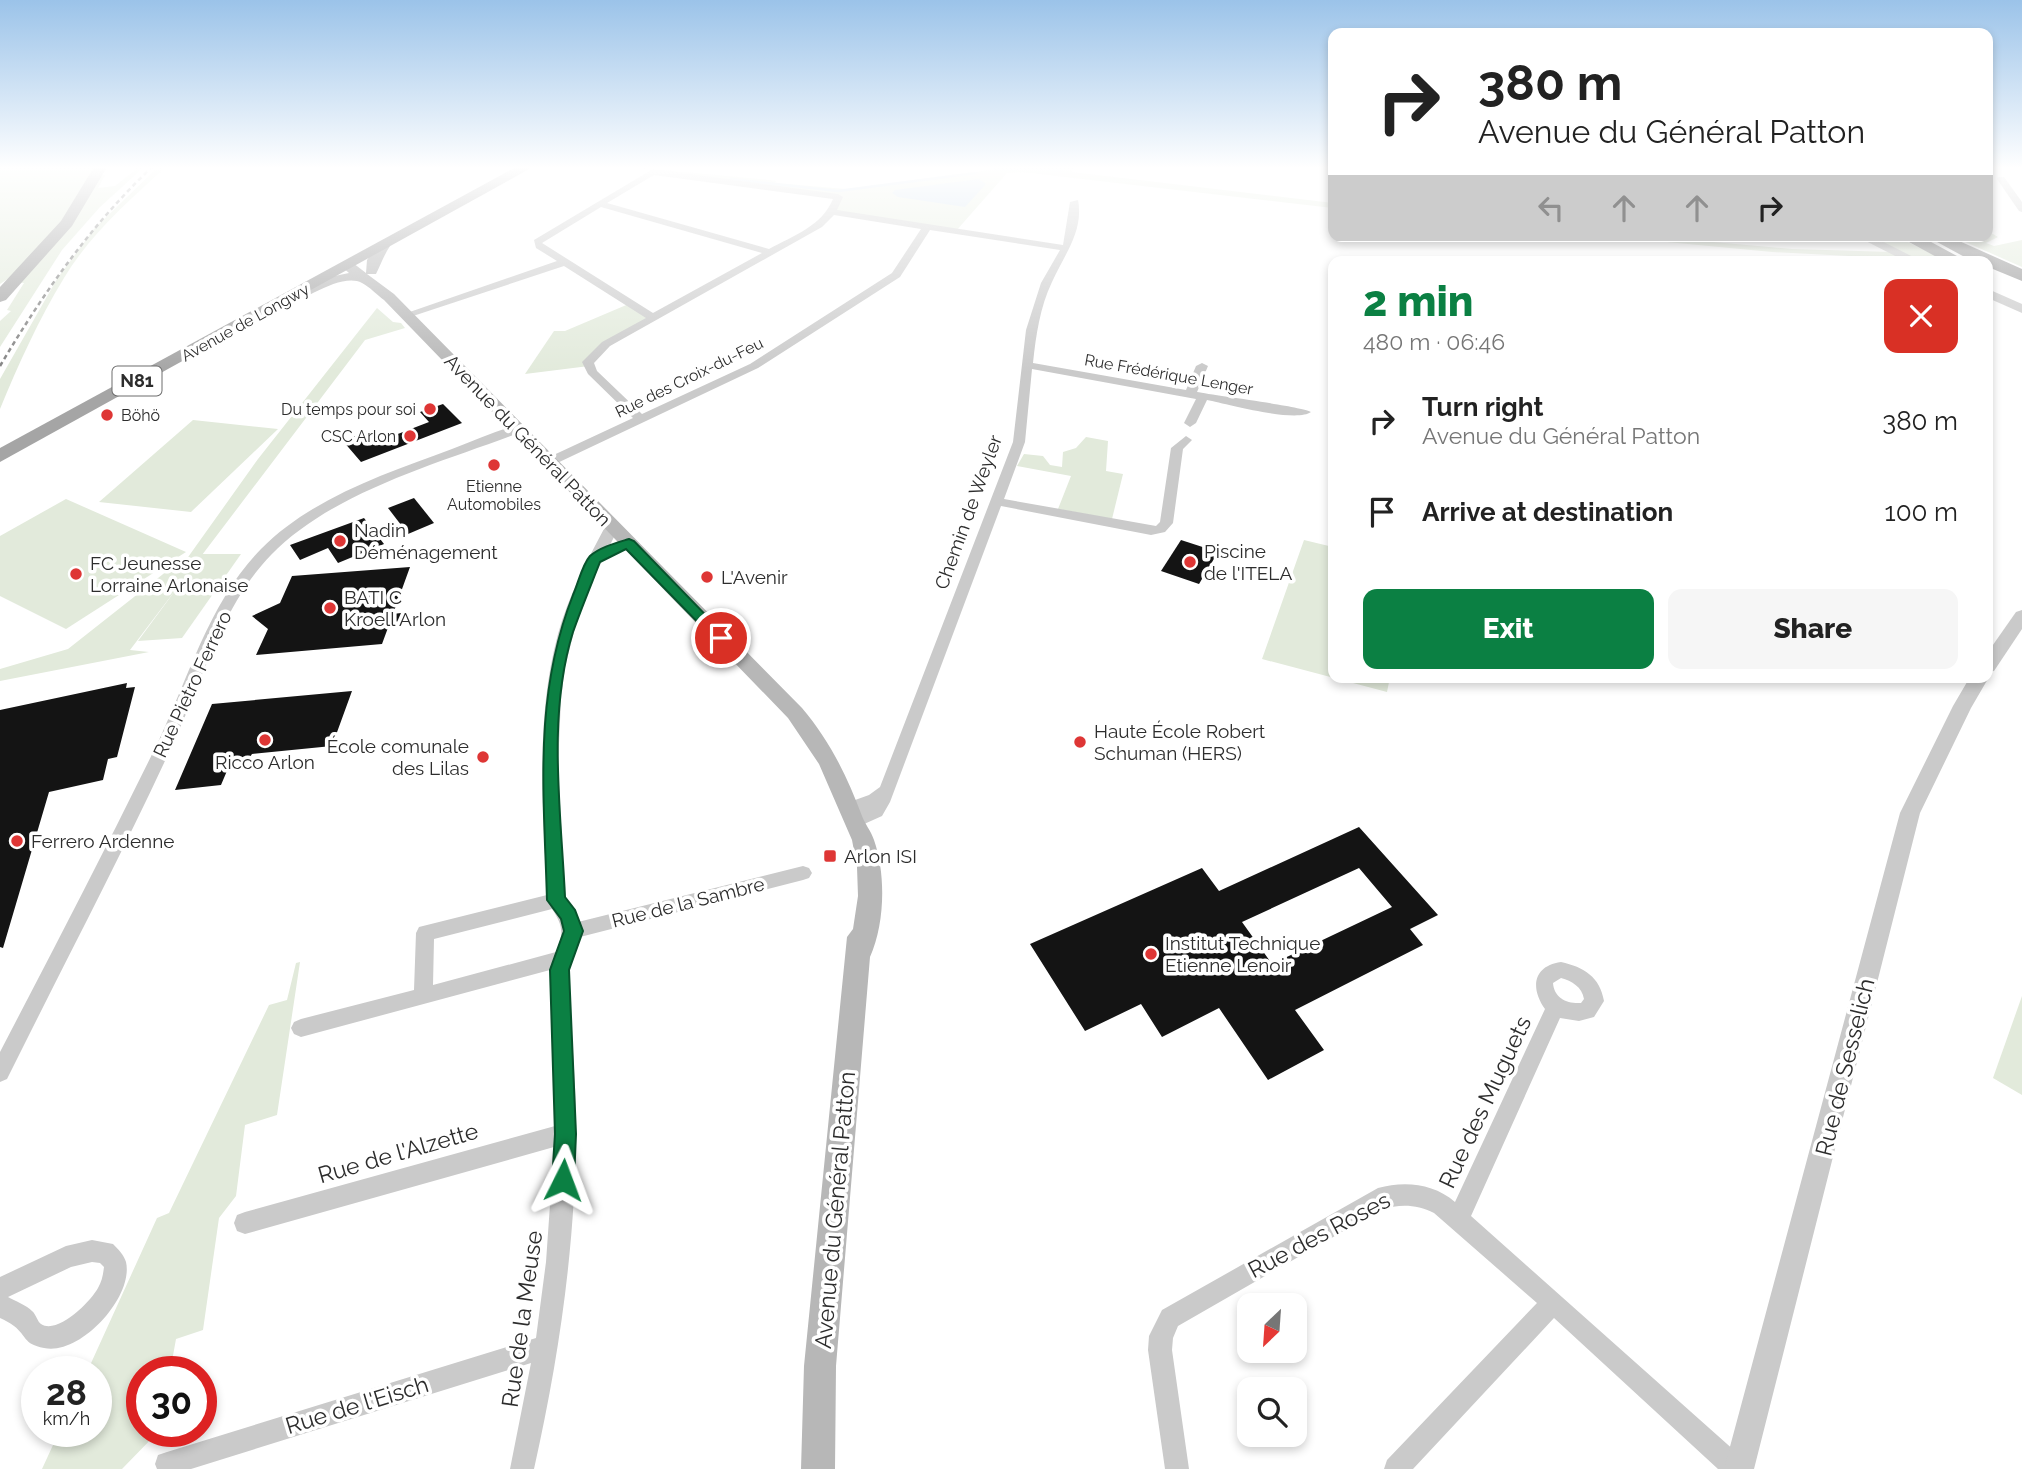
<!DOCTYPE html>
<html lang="en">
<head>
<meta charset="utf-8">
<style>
  body { margin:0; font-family:Raleway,sans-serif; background:#f6f6f6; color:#222; height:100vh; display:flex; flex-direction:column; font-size:26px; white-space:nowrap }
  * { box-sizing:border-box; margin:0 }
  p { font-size:23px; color:#767676 }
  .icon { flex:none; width:38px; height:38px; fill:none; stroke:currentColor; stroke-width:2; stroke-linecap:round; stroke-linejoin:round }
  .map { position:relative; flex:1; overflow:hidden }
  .side { position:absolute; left:1328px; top:256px; width:665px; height:427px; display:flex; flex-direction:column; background:#fff; border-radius:14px; box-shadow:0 4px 10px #0003 }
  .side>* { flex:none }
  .hud { position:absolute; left:1328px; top:28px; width:665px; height:214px; border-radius:14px; box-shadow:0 4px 10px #0003; background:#fff; color:#222; overflow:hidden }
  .needle { width:46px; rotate:205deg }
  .fabs { position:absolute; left:1237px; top:1293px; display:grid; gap:14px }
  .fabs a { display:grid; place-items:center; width:70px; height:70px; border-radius:14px; background:#fff; box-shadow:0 4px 10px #0003; font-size:35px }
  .speed { position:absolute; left:21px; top:1356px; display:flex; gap:14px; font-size:35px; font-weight:700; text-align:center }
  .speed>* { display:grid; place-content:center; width:91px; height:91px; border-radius:50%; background:#fff; box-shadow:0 4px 10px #0003; line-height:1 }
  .speed small { font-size:18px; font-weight:400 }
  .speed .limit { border:10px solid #d22; background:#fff; color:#111 }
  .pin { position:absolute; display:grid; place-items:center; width:60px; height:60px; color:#fff; margin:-30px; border:4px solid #fff; border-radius:50%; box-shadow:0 2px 7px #0007 }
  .me { position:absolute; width:77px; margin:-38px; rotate:3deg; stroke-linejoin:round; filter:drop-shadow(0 0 5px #0008) }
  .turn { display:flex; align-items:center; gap:24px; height:147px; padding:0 35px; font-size:32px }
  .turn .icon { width:91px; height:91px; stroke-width:2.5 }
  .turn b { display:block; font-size:49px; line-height:60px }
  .lanes { display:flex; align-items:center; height:66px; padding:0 35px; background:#0003; justify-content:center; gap:35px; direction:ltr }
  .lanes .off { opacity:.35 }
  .round { display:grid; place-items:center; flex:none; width:74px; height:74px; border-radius:14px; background:#f6f6f6 }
  .summary { display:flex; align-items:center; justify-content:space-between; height:119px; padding:0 35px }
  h1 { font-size:42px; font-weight:800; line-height:52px; color:#0b8043 }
  .primary-button { display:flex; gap:14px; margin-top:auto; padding:14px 35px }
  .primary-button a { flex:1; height:80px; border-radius:14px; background:#0b8043; color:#fff; font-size:28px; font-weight:800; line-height:80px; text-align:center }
  .primary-button a+a { background:#f6f6f6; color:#222 }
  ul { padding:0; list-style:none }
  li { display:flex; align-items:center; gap:21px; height:91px; padding:0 35px }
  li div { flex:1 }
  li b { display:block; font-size:26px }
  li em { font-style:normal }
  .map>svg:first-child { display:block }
  .green { fill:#e2eadb }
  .water { fill:#c8daea }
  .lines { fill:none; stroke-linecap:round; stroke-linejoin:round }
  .stream { stroke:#c8daea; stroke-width:2.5 }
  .building { fill:#141414; fill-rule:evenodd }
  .minor { fill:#cacaca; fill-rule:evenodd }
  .tertiary { fill:#cacaca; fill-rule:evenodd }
  .secondary { fill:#b7b7b7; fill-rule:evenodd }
  .primary { fill:#a5a5a5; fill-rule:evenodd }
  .motorway { fill:#949494; fill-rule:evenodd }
  .rail { stroke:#828282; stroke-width:2.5; stroke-dasharray:4.5 3.5; stroke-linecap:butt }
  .route { fill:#0b8043; stroke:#07532c; stroke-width:2 }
  .poi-dot { fill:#de3635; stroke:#fff; stroke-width:2.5 }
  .labels { text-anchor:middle; stroke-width:7; stroke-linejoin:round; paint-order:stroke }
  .far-street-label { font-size:16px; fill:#2d2d2d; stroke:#fff }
  .far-poi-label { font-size:16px; fill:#2d2d2d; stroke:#fff; text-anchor:end }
  .shield { fill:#fff; stroke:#6c6c6c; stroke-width:2 }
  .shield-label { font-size:18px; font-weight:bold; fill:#2d2d2d }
  .street-label { font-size:19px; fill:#2d2d2d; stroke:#fff }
  .poi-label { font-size:19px; fill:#2d2d2d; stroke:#fff; text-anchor:start }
  .near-street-label { font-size:23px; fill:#2d2d2d; stroke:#fff }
</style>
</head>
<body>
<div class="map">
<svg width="2022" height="1469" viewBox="0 0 2022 1469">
  <rect width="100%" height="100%" fill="#fff"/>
  <g class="green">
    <polygon points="0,167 101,167 96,176 105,175 98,188 115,186 139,167 144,167 100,207 62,250 0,347 0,321 11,311 7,310 24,283 15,282 12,276 0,284"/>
    <path d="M 158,167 L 166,167 C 129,200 89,236 64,278 C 39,319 18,365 0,409 L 0,379 L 57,279 L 94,229 Z"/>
    <polygon points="632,167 769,180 776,181 775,183 846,189 1004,168 1073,167 1072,172 1333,203 1333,208 1022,172 1007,173 956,231 832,212 838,197"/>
    <polygon points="1988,231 1998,237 1986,243 1994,246 2022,240 2022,267 1952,236 1988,236"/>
    <polygon points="1604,236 1646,236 1792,249 1893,252 1862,236 1896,236 1946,261 1772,252"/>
    <polygon points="631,303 652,317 606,344 589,366 525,374 554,331 565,331"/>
    <polygon points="377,308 393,322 401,323 405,328 365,340 130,650 149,652 0,681 0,669 68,649 172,567 186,560 258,459"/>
    <polygon points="193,420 278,429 191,512 99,502"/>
    <polygon points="1086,437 1108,441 1106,471 1123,474 1112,519 1058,509 1071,476 1017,466 1024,454 1043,456 1050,465 1062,467 1063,452 1076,448"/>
    <polygon points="66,499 186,552 66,629 0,596 0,536"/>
    <polygon points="1304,540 1333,547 1334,677 1390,677 1387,692 1262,659"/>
    <polygon points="202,554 241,554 182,638 138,641"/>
    <polygon points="300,962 277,1115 245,1125 236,1196 219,1218 203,1330 176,1339 170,1372 142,1372 142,1432 158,1432 122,1469 42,1469 59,1432 96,1432 96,1372 87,1372 157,1218 169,1213 269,1005 287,1000 296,963"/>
    <polygon points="2022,996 2022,1095 1993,1078"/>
  </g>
  <polygon class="water" points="979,179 986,184 965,207 898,197 892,193 895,190"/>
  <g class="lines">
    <g class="stream">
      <polyline points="995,170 1038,168 1060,171 1063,167"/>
      <polyline points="731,179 838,191 976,173"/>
    </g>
  </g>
  <g class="building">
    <polygon points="443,404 462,423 361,462 343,441 368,431 377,442 429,422 420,412"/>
    <polygon points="414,498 434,523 408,534 388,508"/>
    <polygon points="364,518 384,544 338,563 328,548 300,560 290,545"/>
    <polygon points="1181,540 1218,552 1199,584 1161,571"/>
    <polygon points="410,567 393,614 409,612 406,623 389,625 382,644 256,655 268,629 252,616 280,603 292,576"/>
    <polygon points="127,683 126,688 135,687 117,757 108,759 103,780 49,792 3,948 0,947 0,710"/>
    <polygon points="352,691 332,746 252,754 250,757 232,759 221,785 175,790 212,704"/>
    <path d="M 1359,827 L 1438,915 L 1410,929 L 1423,945 L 1295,1010 L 1324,1050 L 1268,1080 L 1219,1008 L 1162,1037 L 1141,1004 L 1085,1031 L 1030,944 L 1202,868 L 1219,891 ZM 1359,868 L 1392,907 L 1272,964 L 1242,922 Z"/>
  </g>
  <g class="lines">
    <g class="minor">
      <path d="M 653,169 L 838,194 L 843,197 L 837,210 L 1063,245 L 1070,202 L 1078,200 C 1084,231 1064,255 1052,282 C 1040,307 1036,335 1033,363 L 1186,390 L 1196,366 L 1202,363 L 1208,366 L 1197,392 C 1213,395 1305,407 1311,412 C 1296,423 1227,404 1207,400 L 1196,423 L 1190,427 L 1184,423 L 1196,399 L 1032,369 L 1025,442 L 1004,499 L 1156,526 L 1160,522 L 1171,448 L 1186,436 L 1192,440 L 1183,449 L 1173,523 L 1165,532 L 1151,535 L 1001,506 L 890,802 L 882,816 L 853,829 L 847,827 L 845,822 L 851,815 L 844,814 L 842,809 L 844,804 L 869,795 L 880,787 L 1013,442 L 1026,330 L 1041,283 L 1060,250 L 930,230 L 900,277 L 758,368 L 553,465 L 545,465 L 545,459 L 633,418 L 588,374 L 582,362 L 602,342 L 646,318 L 564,266 L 410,317 L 401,315 L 557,261 L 536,248 L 534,240 ZM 654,175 L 833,199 C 822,226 793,236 769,249 L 607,203 ZM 601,207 L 762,253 L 653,313 L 542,243 ZM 834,215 L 921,229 L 892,273 L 750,364 L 642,414 L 597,371 L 594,363 L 610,346 L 822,227 Z"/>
      <polygon points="1998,177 2004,177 2022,202 2022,212 2019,211 1997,179"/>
      <path d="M 517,425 L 523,429 L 521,432 C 440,463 333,491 271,555 C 223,604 204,676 176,737 C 130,838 78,937 28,1037 L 7,1079 L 0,1082 L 0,1052 C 54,948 108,845 159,740 C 189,676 210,601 261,549 C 311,498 387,473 452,449 C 474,441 495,431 517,425 Z"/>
      <path d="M 612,523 L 619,527 L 593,579 L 577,620 L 565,667 L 561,699 L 558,766 L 565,898 L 578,922 L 803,866 L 809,868 L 812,873 L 809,878 L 803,880 L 580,937 L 569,968 L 568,982 C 571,1026 575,1071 576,1115 C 577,1235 560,1353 534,1469 L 510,1469 L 531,1363 L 191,1469 L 157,1469 L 155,1464 L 158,1455 L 167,1452 L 536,1338 L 546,1262 L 554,1147 L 245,1234 L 237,1231 L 234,1223 L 237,1215 L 245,1212 L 555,1126 L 550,970 L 301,1037 L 294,1034 L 291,1028 L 294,1022 L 301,1019 L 414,990 L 416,933 L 419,927 L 547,895 C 543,808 535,719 558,634 C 568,597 587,561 605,527 ZM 552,909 C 563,925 564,934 556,952 L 433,985 L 434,939 Z"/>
      <path d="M 1561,962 C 1584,967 1600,977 1604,1001 L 1594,1017 L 1579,1021 L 1560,1018 L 1471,1216 L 1745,1460 L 1748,1469 L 1718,1469 L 1554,1318 L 1413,1469 L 1384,1469 L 1387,1460 L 1537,1303 L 1434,1213 C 1417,1204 1400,1204 1382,1209 L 1178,1326 L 1173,1338 L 1172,1350 L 1189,1469 L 1165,1469 L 1148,1350 L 1149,1336 L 1162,1310 L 1378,1188 C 1404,1181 1433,1183 1455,1202 L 1545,1009 C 1530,988 1533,966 1561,962 ZM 1561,978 C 1572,981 1582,987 1584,999 L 1581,1003 C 1567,1004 1554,998 1553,983 Z"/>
      <path d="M 92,1240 L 113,1244 C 118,1249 124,1255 126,1262 C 134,1297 80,1356 44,1348 C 23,1344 27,1336 14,1326 C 10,1323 5,1320 0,1318 L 0,1277 L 66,1246 ZM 92,1262 L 100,1263 L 104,1267 C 103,1275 102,1281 98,1288 C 91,1301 58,1335 41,1324 C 37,1321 36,1314 32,1311 C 26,1305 15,1301 8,1297 L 71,1267 Z"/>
    </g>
    <g class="tertiary">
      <polygon points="1856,236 1872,236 1921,261 1905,261"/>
      <polygon points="1988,289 2022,304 2022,313 1988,298"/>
      <polygon points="2022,610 2022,629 1994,671 1988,672 1988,652 2016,612"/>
      <polygon points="1988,675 1989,677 1971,708 1920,813 1754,1469 1724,1469 1900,813 1953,706 1970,677 1988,677"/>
    </g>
    <path class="secondary" d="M 384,242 L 390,246 C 384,255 381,264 376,274 L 367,274 L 394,294 L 802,708 C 830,741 847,776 862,816 C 865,824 871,831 874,840 C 886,874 885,924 870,957 L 836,1366 L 835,1469 L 801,1469 L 804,1366 L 847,937 L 853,929 L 858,896 L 857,867 L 852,840 L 819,764 L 788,718 L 384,300 C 377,295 370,287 362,283 C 341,272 301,302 280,309 L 275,310 L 268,306 L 325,278 L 349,273 L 341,266 L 343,263 L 353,263 L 366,273 L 367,260 L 379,243 Z"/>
    <g class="primary">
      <polygon points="94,167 107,167 72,226 6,300 0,302 0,287 61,221"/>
      <polygon points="516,167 533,167 0,462 0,448"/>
    </g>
    <g class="motorway">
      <polygon points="1898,236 1920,236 1957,256 1950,261 1942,260"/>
      <polygon points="1926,236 1948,236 2022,269 2022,281 1988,267 1988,261 1972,261"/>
    </g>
    <path class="rail" d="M 0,366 C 44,292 90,226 152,167"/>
  </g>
  <linearGradient id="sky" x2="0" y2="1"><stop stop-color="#9bc3e9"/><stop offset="0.45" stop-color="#fff"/><stop offset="1" stop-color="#fff" stop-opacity="0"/></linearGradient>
  <rect width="2022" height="373" fill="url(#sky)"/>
  <path class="route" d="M 629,539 L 634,541 L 728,638 L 726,641 L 716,641 L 626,549 L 600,562 C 591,585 581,609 573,632 C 547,716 561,811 565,897 L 575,910 L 583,931 L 569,970 L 576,1134 L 574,1180 L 571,1187 L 563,1191 L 555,1187 L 552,1180 L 555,1134 L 550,970 L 564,931 L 561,919 L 547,900 C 544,793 533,697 573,595 C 578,584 582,565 590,556 C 600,547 616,543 629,539 Z"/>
  <g class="poi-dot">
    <circle cx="430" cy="409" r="7"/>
    <circle cx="107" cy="415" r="7"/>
    <circle cx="410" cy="436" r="7"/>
    <circle cx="494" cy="465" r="7"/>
    <circle cx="340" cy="541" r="7"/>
    <circle cx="1190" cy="562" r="7"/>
    <circle cx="76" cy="574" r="7"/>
    <circle cx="707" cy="577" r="7"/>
    <circle cx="330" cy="608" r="7"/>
    <circle cx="265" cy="740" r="7"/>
    <circle cx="1080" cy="742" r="7"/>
    <circle cx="483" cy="757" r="7"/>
    <circle cx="17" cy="841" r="7"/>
    <rect x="823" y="849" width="14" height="14" rx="3.5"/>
    <circle cx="1151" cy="954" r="7"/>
  </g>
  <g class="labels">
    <g class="far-street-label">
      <text transform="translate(245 322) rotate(-29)" y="6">Avenue de Longwy</text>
      <text transform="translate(1169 374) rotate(10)" y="6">Rue Frédérique Lenger</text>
      <text transform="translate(689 377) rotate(-26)" y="6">Rue des Croix-du-Feu</text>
    </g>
    <g class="far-poi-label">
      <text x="416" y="415">Du temps pour soi</text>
      <text x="121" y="421" text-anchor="start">Böhö</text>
      <text x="396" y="442">CSC Arlon</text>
      <text x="494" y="492" text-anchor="middle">Etienne<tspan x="494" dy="18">Automobiles</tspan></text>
    </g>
    <rect class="shield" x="112.5" y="366.5" width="49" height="29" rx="5"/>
    <g class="shield-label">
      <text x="137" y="387">N81</text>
    </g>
    <g class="street-label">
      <text transform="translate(528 440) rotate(46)" y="7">Avenue du Général Patton</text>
      <text transform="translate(968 512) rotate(-70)" y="7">Chemin de Weyler</text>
      <text transform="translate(192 684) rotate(-65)" y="7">Rue Pietro Ferrero</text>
      <text transform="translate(688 902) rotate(-14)" y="7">Rue de la Sambre</text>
    </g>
    <g class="poi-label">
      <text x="354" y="537">Nadin<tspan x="354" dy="22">Déménagement</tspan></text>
      <text x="1204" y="558">Piscine<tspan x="1204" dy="22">de l'ITELA</tspan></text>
      <text x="90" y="570">FC Jeunesse<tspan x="90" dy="22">Lorraine Arlonaise</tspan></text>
      <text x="721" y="584">L'Avenir</text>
      <text x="344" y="604">BATI C<tspan x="344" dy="22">Kroell Arlon</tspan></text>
      <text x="1094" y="738">Haute École Robert<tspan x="1094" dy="22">Schuman (HERS)</tspan></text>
      <text x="469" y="753" text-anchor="end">École comunale<tspan x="469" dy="22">des Lilas</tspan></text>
      <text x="265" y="769" text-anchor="middle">Ricco Arlon</text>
      <text x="31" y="848">Ferrero Ardenne</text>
      <text x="844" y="863">Arlon ISI</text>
      <text x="1165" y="950">Institut Technique<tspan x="1165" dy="22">Etienne Lenoir</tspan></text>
    </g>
    <g class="near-street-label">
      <text transform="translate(1845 1067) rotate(-76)" y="8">Rue de Sesselich</text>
      <text transform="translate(1485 1102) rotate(-65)" y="8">Rue des Muguets</text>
      <text transform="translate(398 1153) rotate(-16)" y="8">Rue de l'Alzette</text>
      <text transform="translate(835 1210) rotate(-85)" y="8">Avenue du Général Patton</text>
      <text transform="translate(1319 1235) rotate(-28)" y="8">Rue des Roses</text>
      <text transform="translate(522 1319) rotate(-82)" y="8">Rue de la Meuse</text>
      <text transform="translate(357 1405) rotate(-17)" y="8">Rue de l'Eisch</text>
    </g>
  </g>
</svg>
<div class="fabs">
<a><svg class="needle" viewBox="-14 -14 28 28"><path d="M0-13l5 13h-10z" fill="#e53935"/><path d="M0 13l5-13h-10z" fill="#767676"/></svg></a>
<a><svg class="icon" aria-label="search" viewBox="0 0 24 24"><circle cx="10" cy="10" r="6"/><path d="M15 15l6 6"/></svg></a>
</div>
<div class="speed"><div>28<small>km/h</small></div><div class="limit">30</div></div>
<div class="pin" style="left:721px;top:638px;background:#d93025"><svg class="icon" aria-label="arrive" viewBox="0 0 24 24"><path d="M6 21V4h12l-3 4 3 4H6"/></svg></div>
<svg class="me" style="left:563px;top:1180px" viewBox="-20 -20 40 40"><path d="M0-17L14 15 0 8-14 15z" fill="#0b8043" stroke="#fff" stroke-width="4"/></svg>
<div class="hud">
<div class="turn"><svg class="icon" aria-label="right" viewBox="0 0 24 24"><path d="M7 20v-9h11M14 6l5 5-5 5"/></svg><div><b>380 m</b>Avenue du Général Patton</div></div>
<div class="lanes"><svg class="icon off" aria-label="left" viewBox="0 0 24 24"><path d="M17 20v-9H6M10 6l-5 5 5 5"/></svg><svg class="icon off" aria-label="ahead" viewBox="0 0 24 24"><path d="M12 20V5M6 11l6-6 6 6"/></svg><svg class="icon off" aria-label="ahead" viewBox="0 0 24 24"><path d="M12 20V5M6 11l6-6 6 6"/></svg><svg class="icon" aria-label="right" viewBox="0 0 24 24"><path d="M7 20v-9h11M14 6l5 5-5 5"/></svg></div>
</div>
<section class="side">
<div class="summary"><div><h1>2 min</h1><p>480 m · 06:46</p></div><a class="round" style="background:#d93025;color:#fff"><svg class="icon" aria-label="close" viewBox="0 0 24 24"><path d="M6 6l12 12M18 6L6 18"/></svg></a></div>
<ul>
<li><svg class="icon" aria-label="right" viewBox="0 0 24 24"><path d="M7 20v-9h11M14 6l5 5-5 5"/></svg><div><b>Turn right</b><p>Avenue du Général Patton</p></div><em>380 m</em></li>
<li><svg class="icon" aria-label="arrive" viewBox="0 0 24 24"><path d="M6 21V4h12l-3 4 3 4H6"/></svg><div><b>Arrive at destination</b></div><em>100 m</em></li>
</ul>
<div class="primary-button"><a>Exit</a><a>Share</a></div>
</section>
</div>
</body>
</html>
